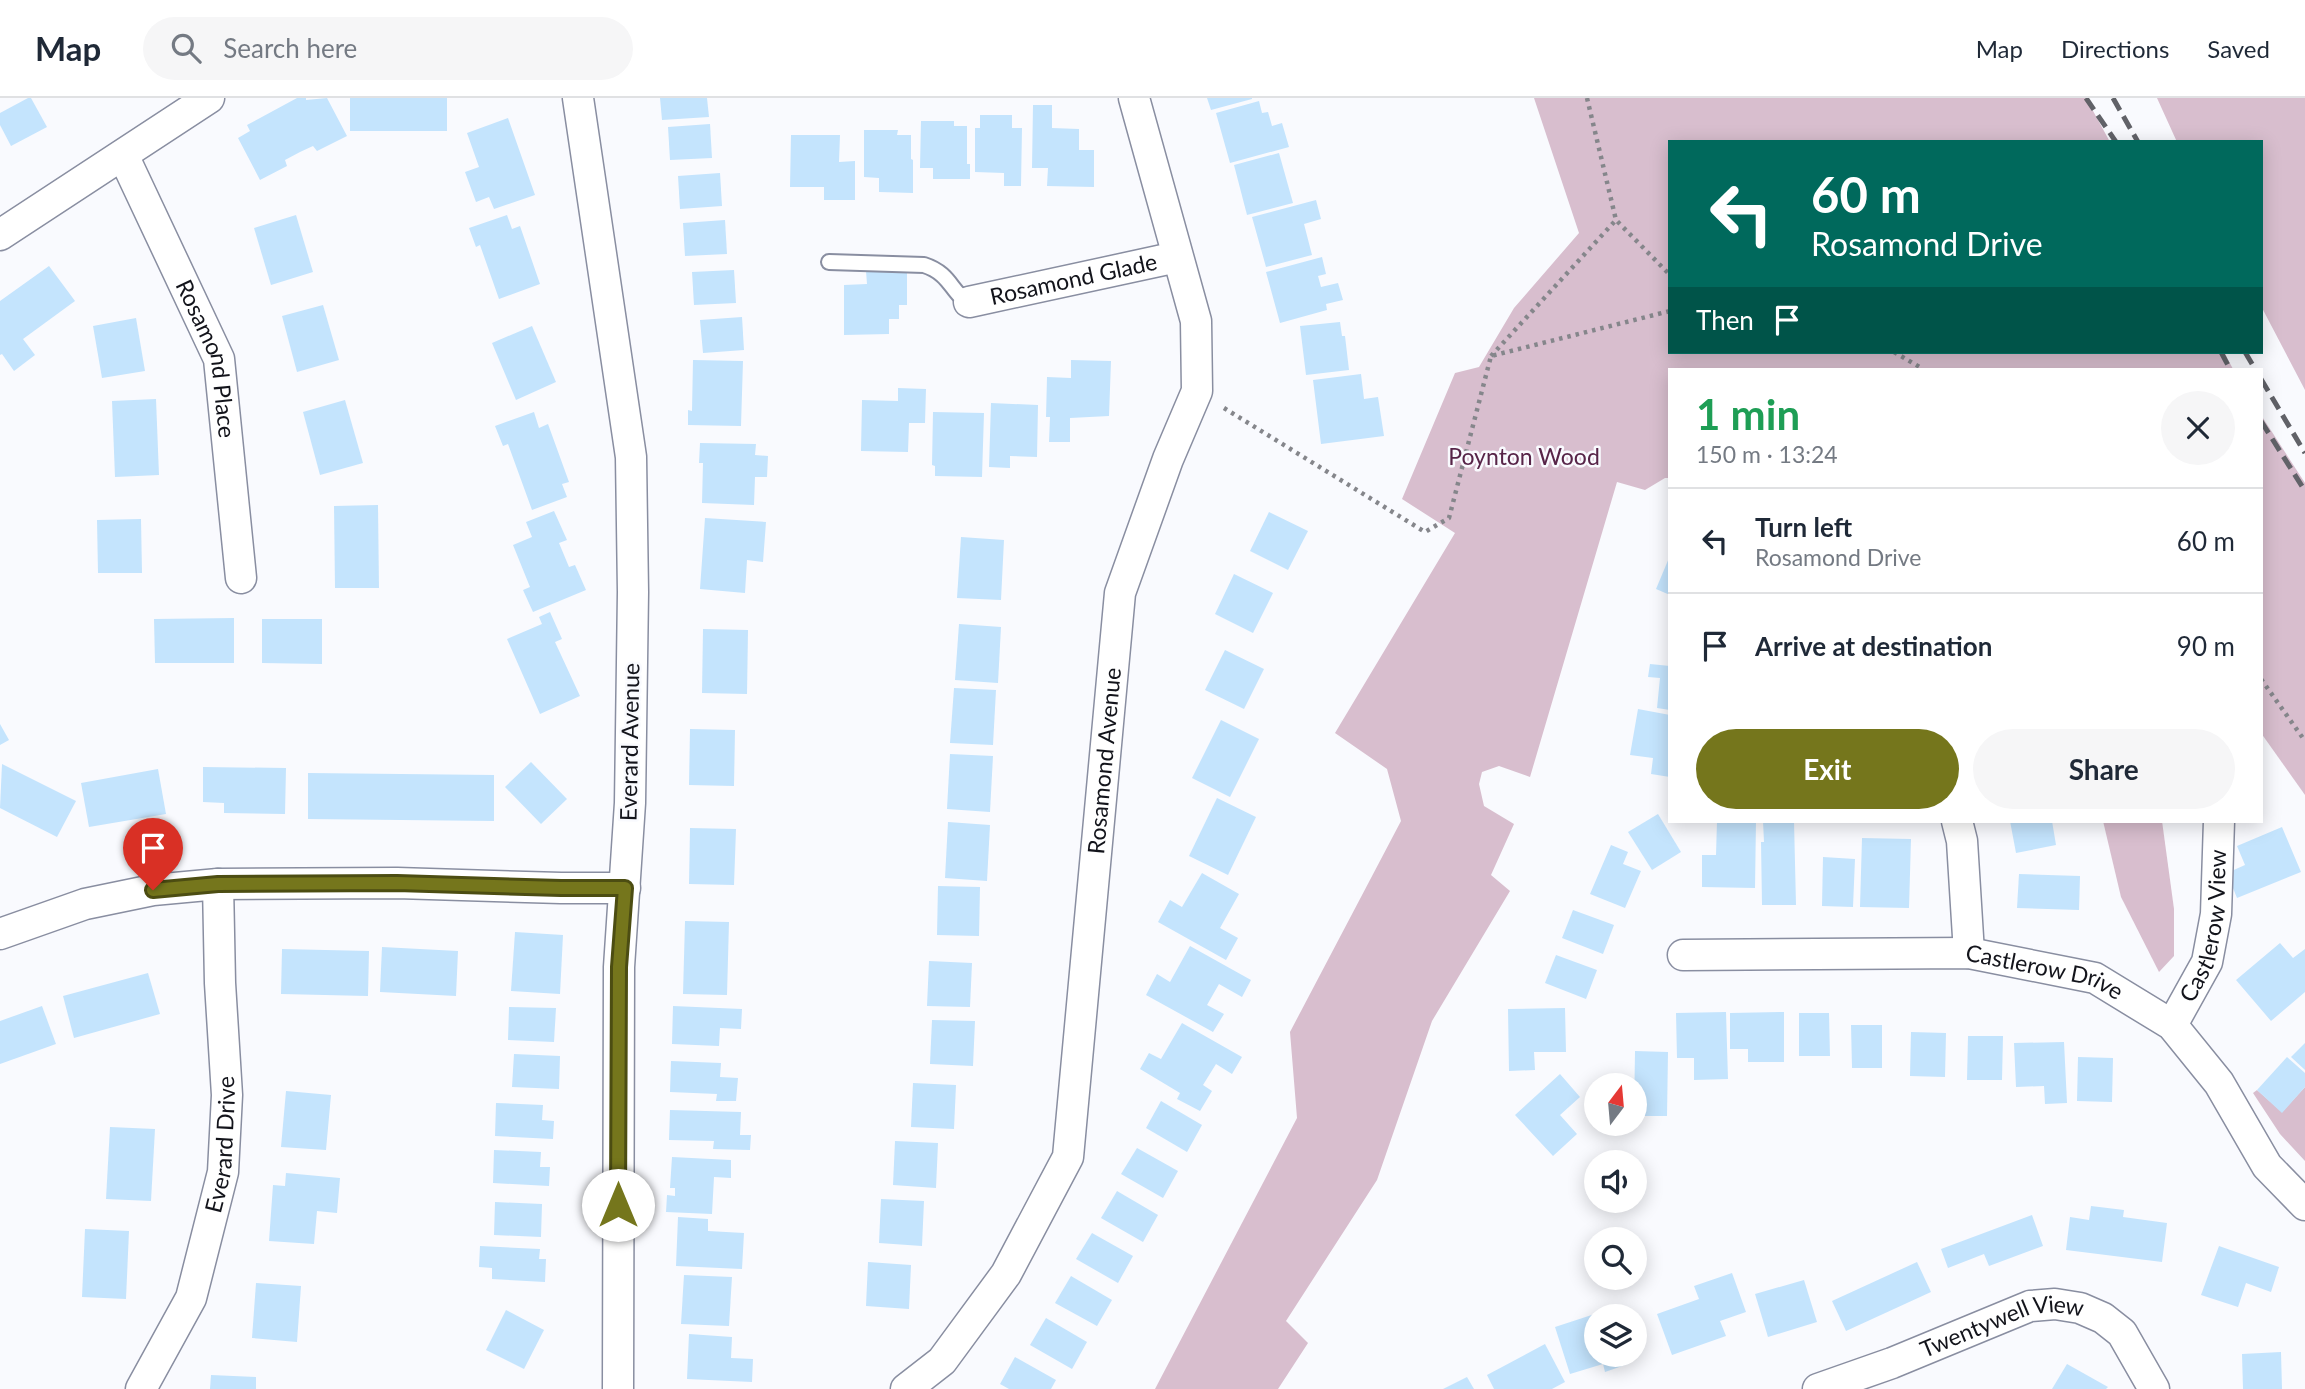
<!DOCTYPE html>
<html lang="en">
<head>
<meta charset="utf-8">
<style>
  body { margin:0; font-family:Lato,sans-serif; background:#f6f6f7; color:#1f2937; height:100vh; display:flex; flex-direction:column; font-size:26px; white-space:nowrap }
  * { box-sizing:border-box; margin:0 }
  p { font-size:23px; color:#747a83 }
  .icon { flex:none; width:38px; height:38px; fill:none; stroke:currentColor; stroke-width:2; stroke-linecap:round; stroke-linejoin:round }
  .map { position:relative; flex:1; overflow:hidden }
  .details { position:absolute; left:1668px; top:270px; width:595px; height:455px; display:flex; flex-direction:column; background:#fff; border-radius:0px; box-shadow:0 4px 18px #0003 }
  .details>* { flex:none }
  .hud { position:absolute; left:1668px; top:42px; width:595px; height:214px; border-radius:0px; box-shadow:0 4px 18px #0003; background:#00695c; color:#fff; overflow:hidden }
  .needle { width:46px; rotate:16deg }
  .controls { position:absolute; left:1584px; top:975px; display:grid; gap:14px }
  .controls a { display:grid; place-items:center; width:63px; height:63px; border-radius:50%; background:#fff; box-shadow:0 4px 18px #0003; font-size:35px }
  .pin { position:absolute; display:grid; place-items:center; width:60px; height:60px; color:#fff; margin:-72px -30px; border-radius:50% 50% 50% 0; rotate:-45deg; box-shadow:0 0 7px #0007 }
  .pin .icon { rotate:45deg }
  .me { position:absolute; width:77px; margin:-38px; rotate:0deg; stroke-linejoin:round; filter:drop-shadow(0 0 5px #0008) }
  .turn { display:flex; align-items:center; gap:24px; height:147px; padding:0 28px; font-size:32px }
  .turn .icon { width:91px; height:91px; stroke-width:2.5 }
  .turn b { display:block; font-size:49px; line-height:60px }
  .then { display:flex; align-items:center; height:66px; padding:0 28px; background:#0003; gap:14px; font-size:26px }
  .round { display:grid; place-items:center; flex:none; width:74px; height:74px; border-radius:37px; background:#f6f6f7 }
  .head { display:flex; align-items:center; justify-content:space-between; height:119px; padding:0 28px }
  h1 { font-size:42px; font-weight:700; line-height:52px; color:#1e9e55 }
  .primary-button { display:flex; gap:14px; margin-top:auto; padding:14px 28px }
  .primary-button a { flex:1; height:80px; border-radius:42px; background:#75761c; color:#fff; font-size:28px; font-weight:700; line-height:80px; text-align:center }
  .primary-button a+a { background:#f6f6f7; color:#1f2937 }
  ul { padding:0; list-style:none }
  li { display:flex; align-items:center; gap:21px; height:105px; padding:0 28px; border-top:2px solid #e0e1e3 }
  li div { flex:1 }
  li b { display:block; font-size:26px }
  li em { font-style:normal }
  header { display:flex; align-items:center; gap:42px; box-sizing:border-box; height:98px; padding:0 35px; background:#fff; border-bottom:2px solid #e0e1e3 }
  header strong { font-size:33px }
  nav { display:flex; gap:38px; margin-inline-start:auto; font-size:24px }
  .search { width:490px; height:63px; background:#f6f6f7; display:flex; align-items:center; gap:18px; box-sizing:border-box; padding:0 24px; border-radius:38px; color:#747a83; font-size:26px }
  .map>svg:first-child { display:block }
  .green { fill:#d8bece }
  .building { fill:#c4e4fd }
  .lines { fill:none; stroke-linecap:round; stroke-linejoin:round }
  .lane-casing { stroke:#898ea1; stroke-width:18 }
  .street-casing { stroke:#898ea1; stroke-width:33 }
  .path { stroke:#85868b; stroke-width:4.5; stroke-dasharray:3.5 5; stroke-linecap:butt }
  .lane { stroke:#fff; stroke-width:14 }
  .street { stroke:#fff; stroke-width:30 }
  .rail { stroke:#616268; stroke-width:5; stroke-dasharray:14 7; stroke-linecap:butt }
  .route-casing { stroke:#4c4d12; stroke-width:18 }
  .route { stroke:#75761c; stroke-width:12 }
  .labels { text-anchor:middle; stroke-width:5; stroke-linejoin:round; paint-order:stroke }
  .street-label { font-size:23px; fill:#13141b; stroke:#f9fafe }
  .park-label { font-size:23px; fill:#572448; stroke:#f9fafe }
</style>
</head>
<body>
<header>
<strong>Map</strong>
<div class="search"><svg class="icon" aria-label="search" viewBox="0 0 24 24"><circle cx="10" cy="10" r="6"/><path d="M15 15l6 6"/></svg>Search here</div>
<nav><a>Map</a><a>Directions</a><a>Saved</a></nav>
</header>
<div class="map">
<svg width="2305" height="1291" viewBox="0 0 2305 1291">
  <rect width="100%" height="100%" fill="#f9fafe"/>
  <g class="green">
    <polygon points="1534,0 2086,0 2110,44 1670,44 1670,254 2224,254 2233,271 1670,271 1669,380 1665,380 1645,392 1617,384 1530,679 1499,668 1482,674 1479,686 1484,708 1514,726 1491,777 1510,793 1432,923 1377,1082 1286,1223 1308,1245 1278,1291 1155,1291 1297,1020 1290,934 1401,723 1387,671 1335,635 1455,435 1402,401 1455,275 1479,269 1514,210 1579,135"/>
    <polygon points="2157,0 2305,0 2305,292 2261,208 2261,44 2177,44"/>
    <polygon points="2261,317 2305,385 2305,697 2261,635"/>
    <polygon points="2103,723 2162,723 2174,811 2174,858 2159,874 2121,799"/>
    <polygon points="2305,989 2305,1063 2280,1036 2253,995 2257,992 2282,1014"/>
  </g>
  <g class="building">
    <polygon points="28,0 31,0 47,29 11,48 0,27 0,15"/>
    <polygon points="297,0 306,0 306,2 327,0 347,38 317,53 313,48 300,54 285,62 287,68 260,82 238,40 250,33 247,27"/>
    <rect x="350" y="0" width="97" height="33"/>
    <polygon points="660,0 707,0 709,19 662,22"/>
    <polygon points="1207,0 1252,0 1252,1 1211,12"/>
    <polygon points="1259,3 1262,15 1268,14 1272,28 1282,25 1289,49 1230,65 1216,15"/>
    <polygon points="1033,7 1052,7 1052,30 1079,31 1079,52 1094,52 1094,89 1047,88 1048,70 1032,70"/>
    <polygon points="980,17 1012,17 1012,30 1022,30 1021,88 1004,88 1004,75 975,74 975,30 980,30"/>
    <polygon points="508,20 535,97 494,111 489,99 476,104 465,74 479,69 467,35"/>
    <polygon points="921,23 954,23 954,28 967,28 967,66 970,66 970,81 933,81 933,70 920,70"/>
    <polygon points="710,26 712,60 670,62 668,29"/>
    <polygon points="864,32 898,32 897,37 911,37 911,61 913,62 913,95 879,94 879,80 864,79"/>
    <polygon points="791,37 840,37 839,64 855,63 855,102 824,102 824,89 790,89"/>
    <polygon points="1279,55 1293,105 1247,117 1234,67"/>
    <polygon points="720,75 722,108 680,111 678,78"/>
    <polygon points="1316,102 1321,121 1304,126 1312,157 1266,169 1252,119"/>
    <polygon points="296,117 313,174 271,187 254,130"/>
    <polygon points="507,117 512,131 520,128 540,186 499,201 480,147 476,149 469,130"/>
    <polygon points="725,122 727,156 685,158 683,125"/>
    <polygon points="1322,159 1326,176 1318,178 1321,189 1338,185 1343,202 1326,206 1327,212 1280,225 1266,174"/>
    <polygon points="49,168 75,203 23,241 35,257 14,273 2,256 0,257 0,203"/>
    <polygon points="734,172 736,205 694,207 692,174"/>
    <polygon points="907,172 907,207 899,207 899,221 889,221 889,236 844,237 844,187 867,186 866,173"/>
    <polygon points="323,207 339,262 297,274 282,218"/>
    <polygon points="742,219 744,252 703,255 700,222"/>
    <polygon points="136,220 145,273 102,280 93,228"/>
    <polygon points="1340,224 1342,238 1345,238 1349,272 1306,277 1300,228"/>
    <polygon points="532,228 556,284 516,302 492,245"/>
    <polygon points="693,262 743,263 741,328 688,327 688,312 692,313"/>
    <polygon points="1071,262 1111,263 1109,318 1070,320 1070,344 1049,344 1050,319 1046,319 1047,279 1071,280"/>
    <polygon points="1361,276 1364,301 1378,299 1384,338 1321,346 1313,282"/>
    <polygon points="898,290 926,291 925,325 909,325 908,354 861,353 862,302 898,303"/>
    <polygon points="156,301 159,377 115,379 112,303"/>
    <polygon points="345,302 363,365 320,377 303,314"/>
    <polygon points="991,305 1038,307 1037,359 1010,358 1010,370 989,369"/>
    <polygon points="534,314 539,330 548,326 569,384 562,386 567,399 532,412 508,346 503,348 495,328"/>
    <polygon points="933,314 984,315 982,379 935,378 935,368 932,367"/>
    <polygon points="700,345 756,346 755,357 768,358 767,379 755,379 754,407 702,405 703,365 699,365"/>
    <polygon points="378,407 379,490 335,490 334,408"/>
    <polygon points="554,413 567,442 559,445 569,469 575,467 586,492 533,514 523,492 530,489 513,447 532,439 526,424"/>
    <polygon points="1269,414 1308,433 1288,472 1250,453"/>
    <polygon points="705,420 766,424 763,464 747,462 745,495 700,491"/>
    <polygon points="141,421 142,475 98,475 97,422"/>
    <polygon points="961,439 1004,442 1001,502 957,500"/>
    <polygon points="1669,460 1670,460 1670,497 1656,491"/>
    <polygon points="1234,476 1273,495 1253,535 1215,516"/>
    <polygon points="550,514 562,541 555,544 580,598 540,616 507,541 542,526 539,519"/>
    <polygon points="234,520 234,565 155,565 154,521"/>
    <polygon points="262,521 322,521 322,566 262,565"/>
    <polygon points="959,526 1001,529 998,585 955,582"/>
    <polygon points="703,531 748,532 747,596 702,595"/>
    <polygon points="1225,552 1264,571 1244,611 1205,592"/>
    <polygon points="1650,566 1670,568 1670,612 1657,610 1660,580 1648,579"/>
    <polygon points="954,590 996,592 993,647 950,645"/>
    <polygon points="1638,611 1670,617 1670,679 1651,676 1653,660 1630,657"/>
    <polygon points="1221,622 1259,641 1230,699 1192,680"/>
    <polygon points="0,626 9,642 0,647"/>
    <polygon points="690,631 735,632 734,688 689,687"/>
    <polygon points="950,656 993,658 990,714 947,711"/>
    <polygon points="531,664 567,701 541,726 505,689"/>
    <polygon points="2,666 76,703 57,739 0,710"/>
    <polygon points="203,669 286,670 285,716 224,715 224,705 203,704"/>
    <polygon points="158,671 166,716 89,729 81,685"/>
    <polygon points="308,675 494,677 494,723 308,721"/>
    <polygon points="1217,700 1256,719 1228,777 1189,758"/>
    <polygon points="1658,716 1681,754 1652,772 1628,734"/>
    <polygon points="1717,723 1756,723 1755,790 1702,789 1702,757 1716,757"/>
    <polygon points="1763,723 1794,723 1796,807 1762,807 1761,744 1764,744"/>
    <polygon points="2010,723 2052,723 2056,747 2016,755"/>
    <polygon points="948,724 990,727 987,783 945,780"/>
    <polygon points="2282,729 2301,774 2237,800 2227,775 2245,767 2237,748"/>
    <polygon points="690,730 736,731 734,787 689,786"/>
    <polygon points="1862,740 1911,741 1909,810 1860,809"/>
    <polygon points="1611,747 1628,754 1623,766 1641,773 1625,810 1590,796"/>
    <polygon points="1823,759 1855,761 1853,809 1822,808"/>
    <polygon points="1202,775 1239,796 1220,830 1238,840 1226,862 1158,824 1170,802 1182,809"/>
    <polygon points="2019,776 2080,778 2079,812 2017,810"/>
    <polygon points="938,788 980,789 979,838 937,837"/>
    <polygon points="1573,812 1614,827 1603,856 1562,840"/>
    <polygon points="685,823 729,824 727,897 683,896"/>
    <polygon points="515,834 563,837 560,896 511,893"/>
    <polygon points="2280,845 2293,860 2305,851 2305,894 2271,923 2236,882"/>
    <polygon points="1190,848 1251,882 1242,899 1219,886 1207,907 1224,916 1213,934 1146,897 1157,876 1170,884"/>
    <polygon points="382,849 458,853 456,898 380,894"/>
    <polygon points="282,851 369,853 368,898 281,896"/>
    <polygon points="1556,857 1597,872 1586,901 1545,885"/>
    <polygon points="929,863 972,865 970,909 927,908"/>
    <polygon points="148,875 160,916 74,940 63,898"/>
    <polygon points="42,908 56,946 0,966 0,923"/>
    <polygon points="673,908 742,911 741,931 720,930 719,948 672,946"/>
    <polygon points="509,909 556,910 554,944 508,942"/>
    <polygon points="1565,910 1566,954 1534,954 1535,972 1509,973 1508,911"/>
    <polygon points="1726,914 1728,981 1694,982 1694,960 1677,960 1676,915"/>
    <polygon points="1784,914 1784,964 1748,964 1748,951 1730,951 1730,915"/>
    <polygon points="1799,915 1829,915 1830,958 1799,958"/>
    <polygon points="932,922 975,923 973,968 930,966"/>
    <polygon points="1182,925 1242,959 1232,976 1216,966 1203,987 1212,993 1200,1013 1177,1001 1180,995 1140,971 1149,955 1161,961"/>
    <polygon points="1851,927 1882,927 1882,970 1852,970"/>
    <polygon points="1911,934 1946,935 1945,979 1910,978"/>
    <polygon points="1968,938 2003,938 2002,982 1967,982"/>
    <polygon points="2064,944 2067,1005 2045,1006 2044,988 2016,989 2014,945"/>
    <polygon points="2305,945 2305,972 2291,959"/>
    <polygon points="1635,953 1668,954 1667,1018 1634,1018"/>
    <polygon points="514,956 560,958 559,991 512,989"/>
    <polygon points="2078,959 2113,960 2112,1004 2077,1003"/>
    <polygon points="2287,959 2305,975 2305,989 2282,1015 2257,992"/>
    <polygon points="671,963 721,965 720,979 738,980 736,1003 716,1003 717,996 670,994"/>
    <polygon points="1560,976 1580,999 1560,1017 1577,1036 1553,1058 1515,1017"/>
    <polygon points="913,985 956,987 954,1031 911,1029"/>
    <polygon points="286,993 331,997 326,1052 281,1049"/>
    <polygon points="1161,1003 1202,1027 1187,1054 1146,1030"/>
    <polygon points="496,1005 543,1007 542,1022 554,1023 553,1041 495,1038"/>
    <polygon points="670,1012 741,1014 740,1037 751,1037 750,1052 713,1051 714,1043 669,1042"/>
    <polygon points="110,1029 155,1031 151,1103 106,1101"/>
    <polygon points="895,1043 938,1045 936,1090 893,1087"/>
    <polygon points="1137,1050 1178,1073 1163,1100 1121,1076"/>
    <polygon points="494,1052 541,1054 540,1069 550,1069 549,1088 493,1085"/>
    <polygon points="672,1059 731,1062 731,1080 714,1079 712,1116 666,1114 667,1097 675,1098 675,1090 670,1090"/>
    <polygon points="286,1075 340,1080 337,1115 317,1113 314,1146 269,1143 273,1087 285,1088"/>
    <polygon points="1117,1093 1158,1117 1143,1144 1101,1120"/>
    <polygon points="881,1101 924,1103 922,1148 879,1145"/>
    <polygon points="495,1104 542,1106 541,1139 494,1137"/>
    <polygon points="2091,1108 2124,1112 2123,1119 2167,1125 2162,1164 2066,1152 2070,1119 2089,1122"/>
    <polygon points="2032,1117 2043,1148 1989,1168 1984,1156 1948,1170 1941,1151"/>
    <polygon points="678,1119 708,1121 708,1133 744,1135 742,1171 676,1168"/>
    <polygon points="85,1131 129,1133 126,1201 82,1199"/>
    <polygon points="1092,1135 1133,1158 1118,1185 1076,1161"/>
    <polygon points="480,1148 540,1151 539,1161 546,1161 545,1184 492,1181 492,1170 479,1169"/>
    <polygon points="2219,1148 2279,1169 2271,1194 2246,1185 2238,1209 2201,1197"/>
    <polygon points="868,1164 911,1167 909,1211 866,1208"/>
    <polygon points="1917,1164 1931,1194 1846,1233 1832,1203"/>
    <polygon points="1732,1175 1746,1214 1720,1223 1726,1238 1672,1257 1657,1216 1699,1201 1694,1188"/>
    <polygon points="684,1177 732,1179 729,1228 681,1226"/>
    <polygon points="1071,1178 1112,1202 1097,1228 1055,1205"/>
    <polygon points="1804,1182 1817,1224 1768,1239 1755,1196"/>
    <polygon points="256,1185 301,1188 297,1244 252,1240"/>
    <polygon points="1610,1211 1613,1218 1596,1218 1596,1256 1625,1256 1628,1266 1605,1274 1603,1266 1570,1276 1555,1229"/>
    <polygon points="506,1212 544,1232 524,1271 486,1252"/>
    <polygon points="1046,1220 1087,1244 1072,1271 1030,1247"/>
    <polygon points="689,1236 732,1239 731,1260 753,1261 752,1284 687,1281"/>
    <polygon points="1545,1246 1565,1284 1552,1291 1494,1291 1487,1277"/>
    <polygon points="2281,1254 2282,1291 2243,1291 2242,1256"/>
    <polygon points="1015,1259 1056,1282 1051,1291 1009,1291 1000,1286"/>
    <polygon points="2067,1266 2108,1289 2106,1291 2052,1291"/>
    <polygon points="211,1277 256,1279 256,1291 210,1291"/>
    <polygon points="1467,1279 1474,1291 1443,1291"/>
  </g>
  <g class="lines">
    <g class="lane-casing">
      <path id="lane" d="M 829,164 L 924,167 C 952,176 951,196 969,204"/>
    </g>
    <g class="street-casing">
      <g id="street">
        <polyline points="578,0 631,359 633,494 630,705 619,869 618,1291"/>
        <path id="s1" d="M 123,57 L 219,261 L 241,480"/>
        <polyline points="0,137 209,0"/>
        <path id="s2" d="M 969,204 L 1177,159"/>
        <polyline points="1957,723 1962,743 1969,855"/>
        <polyline points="0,836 85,806 153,792 218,786 397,785 561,790 625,790"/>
        <path id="s3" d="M 1683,857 L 1969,855 L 2095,880 L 2172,927 L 2219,985 L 2267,1068 L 2305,1107"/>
        <path id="s4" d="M 2172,927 L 2207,864 L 2216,816 L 2219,723"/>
        <path id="s5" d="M 141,1291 L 191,1200 L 223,1074 L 227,997 L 220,885 L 218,786"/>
        <path id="s6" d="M 906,1291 L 942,1263 L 1006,1176 L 1068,1059 L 1120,495 L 1168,361 L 1197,293 L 1196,223 L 1134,0"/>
        <path id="s7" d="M 1818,1291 L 1892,1265 L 2030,1208 L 2055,1206 L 2080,1210 L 2103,1220 L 2122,1235 L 2154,1291"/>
      </g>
    </g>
    <g class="path">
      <polyline points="1587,0 1616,122 1670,177"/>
      <polyline points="1894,254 1923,271"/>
      <polyline points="1491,258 1616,122"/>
      <polyline points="1224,310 1425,434 1449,420 1491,258 1670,213"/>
      <polyline points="2261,581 2305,643"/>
    </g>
    <use href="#lane" class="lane"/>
    <use href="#street" class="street"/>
    <g class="rail">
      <polyline points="2086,0 2116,44"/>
      <polyline points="2113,0 2138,44"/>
      <polyline points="2221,254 2230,271"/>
      <polyline points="2245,254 2255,271"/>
      <polyline points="2261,281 2305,355"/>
      <polyline points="2261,323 2305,393"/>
    </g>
  </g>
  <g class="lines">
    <g class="route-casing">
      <polyline id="route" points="153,792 218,786 397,785 561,790 625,790 619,869 618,1107"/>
    </g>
    <use href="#route" class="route"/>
  </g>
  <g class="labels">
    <g class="street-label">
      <text dy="8" stroke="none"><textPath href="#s2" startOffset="107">Rosamond Glade</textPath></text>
      <text dy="8" stroke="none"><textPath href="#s1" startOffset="222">Rosamond Place</textPath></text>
      <text transform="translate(630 644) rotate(-89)" y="8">Everard Avenue</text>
      <text dy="8" stroke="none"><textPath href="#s6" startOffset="684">Rosamond Avenue</textPath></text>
      <text dy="8" stroke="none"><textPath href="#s4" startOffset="107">Castlerow View</textPath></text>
      <text dy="8" stroke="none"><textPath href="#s3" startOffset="364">Castlerow Drive</textPath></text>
      <text dy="8" stroke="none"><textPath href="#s5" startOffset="261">Everard Drive</textPath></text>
      <text dy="8" stroke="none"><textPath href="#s7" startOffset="196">Twentywell View</textPath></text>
    </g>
    <g class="park-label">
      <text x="1524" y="367">Poynton Wood</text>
    </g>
  </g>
</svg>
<div class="controls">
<a><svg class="needle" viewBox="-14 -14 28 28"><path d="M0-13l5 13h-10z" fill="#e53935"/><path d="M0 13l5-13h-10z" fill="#747a83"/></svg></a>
<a><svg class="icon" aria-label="sound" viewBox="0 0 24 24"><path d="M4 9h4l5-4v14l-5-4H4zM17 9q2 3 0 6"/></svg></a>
<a><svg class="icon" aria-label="search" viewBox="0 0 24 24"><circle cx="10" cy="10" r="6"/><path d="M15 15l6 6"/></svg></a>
<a><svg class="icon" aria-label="layers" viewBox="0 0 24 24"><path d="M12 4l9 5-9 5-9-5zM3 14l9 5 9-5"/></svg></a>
</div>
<div class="pin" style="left:153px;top:792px;background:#d93025"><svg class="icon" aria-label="arrive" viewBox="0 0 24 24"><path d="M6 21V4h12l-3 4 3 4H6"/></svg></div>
<svg class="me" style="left:618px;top:1107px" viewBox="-20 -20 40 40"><circle r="19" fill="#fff"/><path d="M0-13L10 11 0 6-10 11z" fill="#75761c"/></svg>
<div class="hud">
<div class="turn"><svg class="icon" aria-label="left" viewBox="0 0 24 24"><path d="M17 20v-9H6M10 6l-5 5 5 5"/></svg><div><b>60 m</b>Rosamond Drive</div></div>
<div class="then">Then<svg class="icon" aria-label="arrive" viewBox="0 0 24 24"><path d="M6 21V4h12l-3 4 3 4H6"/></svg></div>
</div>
<section class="details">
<div class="head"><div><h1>1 min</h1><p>150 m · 13:24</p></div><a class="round"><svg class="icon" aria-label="close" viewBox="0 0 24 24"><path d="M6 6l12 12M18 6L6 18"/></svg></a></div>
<ul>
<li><svg class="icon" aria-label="left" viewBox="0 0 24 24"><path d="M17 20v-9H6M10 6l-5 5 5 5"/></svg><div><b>Turn left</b><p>Rosamond Drive</p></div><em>60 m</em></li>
<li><svg class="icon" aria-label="arrive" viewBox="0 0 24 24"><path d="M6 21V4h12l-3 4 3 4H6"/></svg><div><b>Arrive at destination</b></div><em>90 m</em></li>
</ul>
<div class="primary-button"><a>Exit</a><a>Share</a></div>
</section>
</div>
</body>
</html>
